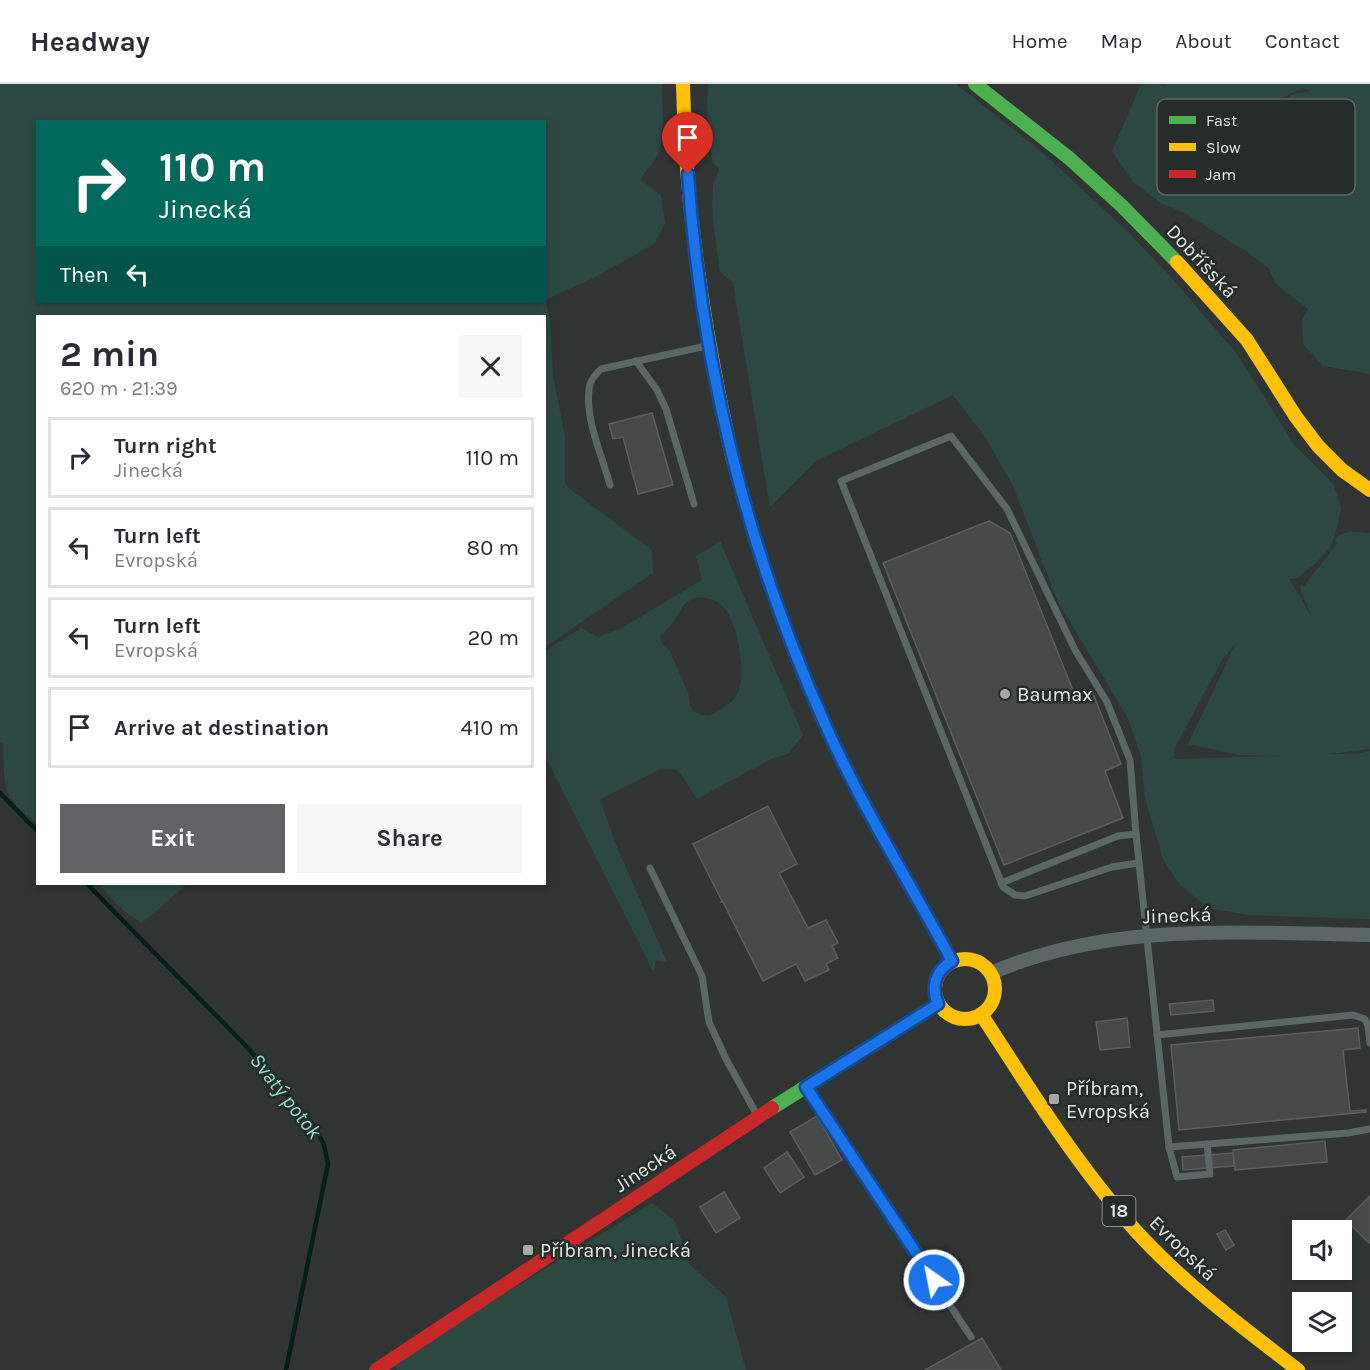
<!DOCTYPE html>
<html lang="en">
<head>
<meta charset="utf-8">
<style>
  body { margin:0; font-family:Karla,sans-serif; background:#f7f7f7; color:#2b2b33; height:100vh; display:flex; flex-direction:column; font-size:22px; white-space:nowrap }
  * { box-sizing:border-box; margin:0 }
  p { font-size:20px; color:#7c7c81 }
  .icon { flex:none; width:33px; height:33px; fill:none; stroke:currentColor; stroke-width:2; stroke-linecap:round; stroke-linejoin:round }
  .map { position:relative; flex:1; overflow:hidden }
  .side { position:absolute; left:36px; top:231px; width:510px; height:570px; display:flex; flex-direction:column; background:#fff; border-radius:0px; box-shadow:0 3px 9px #0003 }
  .side>* { flex:none }
  .top-card { position:absolute; left:36px; top:36px; width:510px; height:183px; border-radius:0px; box-shadow:0 3px 9px #0003; background:#00695c; color:#fff; overflow:hidden }
  .buttons { position:absolute; left:1292px; top:1136px; display:grid; gap:12px }
  .buttons a { display:grid; place-items:center; width:60px; height:60px; border-radius:0px; background:#fff; box-shadow:0 3px 9px #0003; font-size:30px }
  .pin { position:absolute; display:grid; place-items:center; width:51px; height:51px; color:#fff; margin:-62px -26px; border-radius:50% 50% 50% 0; rotate:-45deg; box-shadow:0 0 6px #0007 }
  .pin .icon { rotate:45deg }
  .me { position:absolute; width:66px; margin:-33px; rotate:327deg; stroke-linejoin:round; filter:drop-shadow(0 0 4px #0008) }
  .turn { display:flex; align-items:center; gap:21px; height:126px; padding:0 24px; font-size:27px }
  .turn .icon { width:78px; height:78px; stroke-width:2.5 }
  .turn b { display:block; font-size:42px; line-height:51px }
  .then { display:flex; align-items:center; height:57px; padding:0 24px; background:#0003; gap:12px; font-size:22px }
  .round { display:grid; place-items:center; flex:none; width:63px; height:63px; border-radius:0px; background:#f7f7f7 }
  .headline { display:flex; align-items:center; justify-content:space-between; height:102px; padding:0 24px }
  h1 { font-size:36px; font-weight:700; line-height:45px }
  .action { display:flex; gap:12px; margin-top:auto; padding:12px 24px }
  .action a { flex:1; height:69px; border-radius:0px; background:#616467; color:#fff; font-size:24px; font-weight:700; line-height:69px; text-align:center }
  .action a+a { background:#f7f7f7; color:#2b2b33 }
  ul { padding:0; list-style:none }
  li { display:flex; align-items:center; gap:18px; height:81px; margin:0 12px 9px; padding:0 12px; border:3px solid #e1e1e2; border-radius:0px }
  li div { flex:1 }
  li b { display:block; font-size:22px }
  li em { font-style:normal }
  header { display:flex; align-items:center; gap:36px; box-sizing:border-box; height:84px; padding:0 30px; background:#fff; border-bottom:2px solid #e1e1e2 }
  header strong { font-size:28px }
  nav { display:flex; gap:33px; margin-inline-start:auto; font-size:21px }
  .map>svg:first-child { display:block }
  .green { fill:#2d4843; fill-rule:evenodd }
  .lines { fill:none; stroke-linecap:round; stroke-linejoin:round }
  .stream { stroke:#041f1a; stroke-width:4.5 }
  .building { fill:#464948; stroke:#5a5e5d; stroke-width:1.5 }
  .lane { stroke:#5a6765; stroke-width:7 }
  .street { stroke:#5a6765; stroke-width:14 }
  .fast { stroke:#4caf50; stroke-width:14 }
  .slow { stroke:#ffc107; stroke-width:14 }
  .jam { stroke:#c62828; stroke-width:14 }
  .route-casing { stroke:#114b97; stroke-width:15 }
  .route { stroke:#1a73e8; stroke-width:10 }
  .poi-dot { fill:#a4a9a7; stroke:#252c2a; stroke-width:2 }
  .labels { text-anchor:middle; stroke-width:5; stroke-linejoin:round; paint-order:stroke }
  .shield { fill:#252c2a; stroke:#aab0ae; stroke-width:1.5 }
  .shield-label { font-size:18px; font-weight:bold; fill:#e3e8e6 }
  .street-label { font-size:20px; fill:#e3e8e6; stroke:#252c2a }
  .poi-label { font-size:20px; fill:#e3e8e6; stroke:#252c2a; text-anchor:start }
  .water-label { font-size:21px; font-style:italic; fill:#8ddccb; stroke:#252c2a }
  .key { fill:#252c2a; stroke:#5e6462; stroke-width:1.5 }
  .key-label { font-size:16px; fill:#e3e8e6 }
</style>
</head>
<body>
<header>
<strong>Headway</strong>
<nav><a>Home</a><a>Map</a><a>About</a><a>Contact</a></nav>
</header>
<div class="map">
<svg width="1370" height="1286" viewBox="0 0 1370 1286">
  <rect width="100%" height="100%" fill="#303533"/>
  <g class="green">
    <path d="M 0,0 L 662,0 C 662,23 666,50 657,72 C 653,81 644,86 641,96 L 661,111 L 665,139 L 655,159 L 594,194 L 551,213 L 546,217 L 550,236 L 553,292 L 565,352 L 565,399 L 570,405 L 652,466 L 653,489 L 545,563 L 544,232 L 38,232 L 37,740 C 30,732 19,726 13,717 C 2,702 4,679 3,661 L 0,658 ZM 38,38 L 544,38 L 544,218 L 38,218 Z"/>
    <path d="M 708,0 L 956,0 L 1043,69 L 1127,147 L 1169,191 L 1237,270 L 1295,362 L 1334,401 L 1341,424 L 1338,441 L 1330,464 L 1316,479 L 1297,494 L 1289,495 L 1312,533 L 1301,507 L 1301,500 L 1304,502 L 1337,460 L 1335,454 C 1348,445 1354,448 1370,449 L 1370,665 L 1329,670 L 1357,670 L 1370,667 L 1370,835 L 1248,831 L 1208,824 L 1179,800 L 1163,775 L 1145,714 L 1141,672 L 1128,634 L 1058,518 L 1013,402 L 986,354 L 953,311 L 816,377 L 770,423 L 733,199 L 720,188 C 717,161 710,130 713,102 C 713,96 719,92 719,85 L 712,78 L 707,24 ZM 1236,559 L 1188,660 L 1241,671 L 1284,672 L 1174,675 L 1175,663 L 1222,576 Z"/>
    <path d="M 1141,0 L 1161,0 L 1169,6 L 1163,0 L 1370,0 L 1370,290 L 1323,282 L 1303,260 L 1302,237 L 1308,225 L 1276,200 L 1269,185 L 1250,170 L 1185,129 L 1162,120 L 1134,99 L 1112,67 ZM 1303,4 L 1311,7 L 1291,11 L 1270,34 L 1255,42 L 1218,42 L 1197,27 L 1223,37 L 1267,28 L 1282,14 Z"/>
    <path d="M 720,457 L 803,651 L 788,670 L 771,675 L 697,715 L 678,686 L 661,685 L 600,715 L 614,756 L 667,878 L 656,877 L 653,887 L 545,672 L 545,567 L 581,544 L 598,553 L 622,544 L 702,496 L 696,472 ZM 697,513 C 706,513 717,516 723,522 C 738,539 748,593 736,612 C 732,620 718,626 710,632 L 698,630 L 693,627 L 690,621 L 689,612 L 670,567 L 662,560 L 660,552 C 665,547 670,543 674,537 C 683,525 680,519 697,513 Z"/>
    <polygon points="98,800 187,800 142,839 124,827"/>
    <polygon points="652,1119 675,1137 690,1181 726,1213 746,1286 397,1286 392,1279"/>
  </g>
  <g class="lines">
    <g class="stream">
      <polyline points="0,709 38,748"/>
      <polyline points="87,800 248,964 316,1045 324,1061 328,1080 286,1286"/>
    </g>
  </g>
  <g class="building">
    <polygon points="652,329 673,401 638,410 623,353 613,355 609,340"/>
    <polygon points="989,437 1010,449 1076,614 1092,607 1121,680 1105,687 1123,734 1004,781 883,479"/>
    <polygon points="768,722 797,780 779,789 808,844 826,836 838,859 832,862 838,874 826,880 829,886 805,897 796,880 763,897 723,818 721,818 722,817 693,760"/>
    <polygon points="1213,916 1214,927 1171,931 1169,920"/>
    <polygon points="1127,934 1130,963 1100,966 1096,938"/>
    <polygon points="1358,944 1360,964 1343,966 1350,1027 1366,1026 1366,1028 1179,1046 1171,961"/>
    <polygon points="817,1032 842,1076 815,1091 790,1048"/>
    <polygon points="1325,1057 1327,1078 1235,1086 1233,1066"/>
    <polygon points="787,1068 804,1093 780,1109 764,1084"/>
    <polygon points="1233,1069 1234,1082 1183,1086 1182,1073"/>
    <polygon points="724,1108 740,1134 716,1149 700,1123"/>
    <polygon points="1370,1112 1370,1158 1369,1159 1346,1136"/>
    <polygon points="1225,1146 1234,1161 1226,1166 1217,1150"/>
    <polygon points="982,1254 1001,1286 925,1286"/>
  </g>
  <g class="lines">
    <g class="lane">
      <polyline points="636,277 657,306 666,325 694,420"/>
      <path d="M 610,401 C 602,371 585,336 589,305 C 590,296 595,291 601,285 L 706,262"/>
      <polyline points="1136,750 1130,676 1107,618 1075,566 1007,425 951,352 841,397 1003,803 1015,811 1025,812 1112,783 1138,779"/>
      <polyline points="650,784 702,892 709,938 726,975 757,1031"/>
      <polyline points="1001,799 1118,752 1136,750 1169,1063 1348,1049 1370,1045"/>
      <polyline points="1157,951 1353,931 1365,935 1368,942 1370,959"/>
      <polyline points="807,1005 971,1253"/>
      <polyline points="1169,1063 1177,1093 1210,1090 1207,1060"/>
    </g>
    <path class="street" d="M 991,889 C 1111,837 1243,849 1370,851"/>
    <g class="fast">
      <polyline points="975,0 1069,74 1122,122 1177,178"/>
      <polyline points="772,1024 938,920"/>
    </g>
    <g class="slow">
      <path d="M 683,0 C 685,127 705,253 733,376"/>
      <polyline points="1177,178 1247,256 1296,333 1318,362 1342,386 1370,406"/>
      <circle cx="965" cy="905" r="30"/>
      <path d="M 981,930 C 1029,1004 1076,1080 1135,1146 C 1183,1199 1241,1242 1298,1286"/>
    </g>
    <g class="jam">
      <path d="M 733,376 C 758,471 789,565 831,653 C 868,730 911,803 952,877"/>
      <polyline points="376,1286 772,1024"/>
    </g>
  </g>
  <g class="lines">
    <g class="route-casing">
      <path id="route" d="M 688,90 C 701,283 749,474 829,649 C 865,728 911,801 952,877 C 935,887 931,903 938,920 L 806,1003 L 934,1196"/>
    </g>
    <use href="#route" class="route"/>
  </g>
  <g class="poi-dot">
    <circle cx="1005" cy="610" r="6"/>
    <rect x="1048" y="1009" width="12" height="12" rx="3"/>
    <rect x="522" y="1160" width="12" height="12" rx="3"/>
  </g>
  <g class="labels">
    <rect class="shield" x="1102.5" y="1112" width="33" height="30" rx="4.5"/>
    <g class="shield-label">
      <text x="1119" y="1133">18</text>
    </g>
    <g class="street-label">
      <text transform="translate(1202 177) rotate(47)" y="7">Dobříšská</text>
      <text transform="translate(1177 831) rotate(-2)" y="7">Jinecká</text>
      <text transform="translate(645 1084) rotate(-33)" y="7">Jinecká</text>
      <text transform="translate(1183 1164) rotate(44)" y="7">Evropská</text>
    </g>
    <g class="poi-label">
      <text x="1017" y="617">Baumax</text>
      <text x="1066" y="1011">Příbram,<tspan x="1066" dy="23">Evropská</tspan></text>
      <text x="540" y="1173">Příbram, Jinecká</text>
    </g>
    <g class="water-label">
      <text transform="translate(286 1012) rotate(52)" y="7">Svatý potok</text>
    </g>
  </g>
  <rect x="1157" y="15" width="198" height="96" rx="9" class="key"/>
  <rect x="1169" y="32" width="27" height="8" fill="#4caf50"/>
  <rect x="1169" y="59" width="27" height="8" fill="#ffc107"/>
  <rect x="1169" y="86" width="27" height="8" fill="#c62828"/>
  <g class="key-label">
    <text x="1206" y="42">Fast</text>
    <text x="1206" y="69">Slow</text>
    <text x="1206" y="96">Jam</text>
  </g>
</svg>
<div class="buttons">
<a><svg class="icon" aria-label="sound" viewBox="0 0 24 24"><path d="M4 9h4l5-4v14l-5-4H4zM17 9q2 3 0 6"/></svg></a>
<a><svg class="icon" aria-label="layers" viewBox="0 0 24 24"><path d="M12 4l9 5-9 5-9-5zM3 14l9 5 9-5"/></svg></a>
</div>
<div class="pin" style="left:688px;top:90px;background:#d93025"><svg class="icon" aria-label="arrive" viewBox="0 0 24 24"><path d="M6 21V4h12l-3 4 3 4H6"/></svg></div>
<svg class="me" style="left:934px;top:1196px" viewBox="-20 -20 40 40"><circle r="17" fill="#1a73e8" stroke="#fff" stroke-width="3"/><path d="M0-11L8 9 0 5-8 9z" fill="#fff"/></svg>
<div class="top-card">
<div class="turn"><svg class="icon" aria-label="right" viewBox="0 0 24 24"><path d="M7 20v-9h11M14 6l5 5-5 5"/></svg><div><b>110 m</b>Jinecká</div></div>
<div class="then">Then<svg class="icon" aria-label="left" viewBox="0 0 24 24"><path d="M17 20v-9H6M10 6l-5 5 5 5"/></svg></div>
</div>
<section class="side">
<div class="headline"><div><h1>2 min</h1><p>620 m · 21:39</p></div><a class="round"><svg class="icon" aria-label="close" viewBox="0 0 24 24"><path d="M6 6l12 12M18 6L6 18"/></svg></a></div>
<ul>
<li><svg class="icon" aria-label="right" viewBox="0 0 24 24"><path d="M7 20v-9h11M14 6l5 5-5 5"/></svg><div><b>Turn right</b><p>Jinecká</p></div><em>110 m</em></li>
<li><svg class="icon" aria-label="left" viewBox="0 0 24 24"><path d="M17 20v-9H6M10 6l-5 5 5 5"/></svg><div><b>Turn left</b><p>Evropská</p></div><em>80 m</em></li>
<li><svg class="icon" aria-label="left" viewBox="0 0 24 24"><path d="M17 20v-9H6M10 6l-5 5 5 5"/></svg><div><b>Turn left</b><p>Evropská</p></div><em>20 m</em></li>
<li><svg class="icon" aria-label="arrive" viewBox="0 0 24 24"><path d="M6 21V4h12l-3 4 3 4H6"/></svg><div><b>Arrive at destination</b></div><em>410 m</em></li>
</ul>
<div class="action"><a>Exit</a><a>Share</a></div>
</section>
</div>
</body>
</html>
